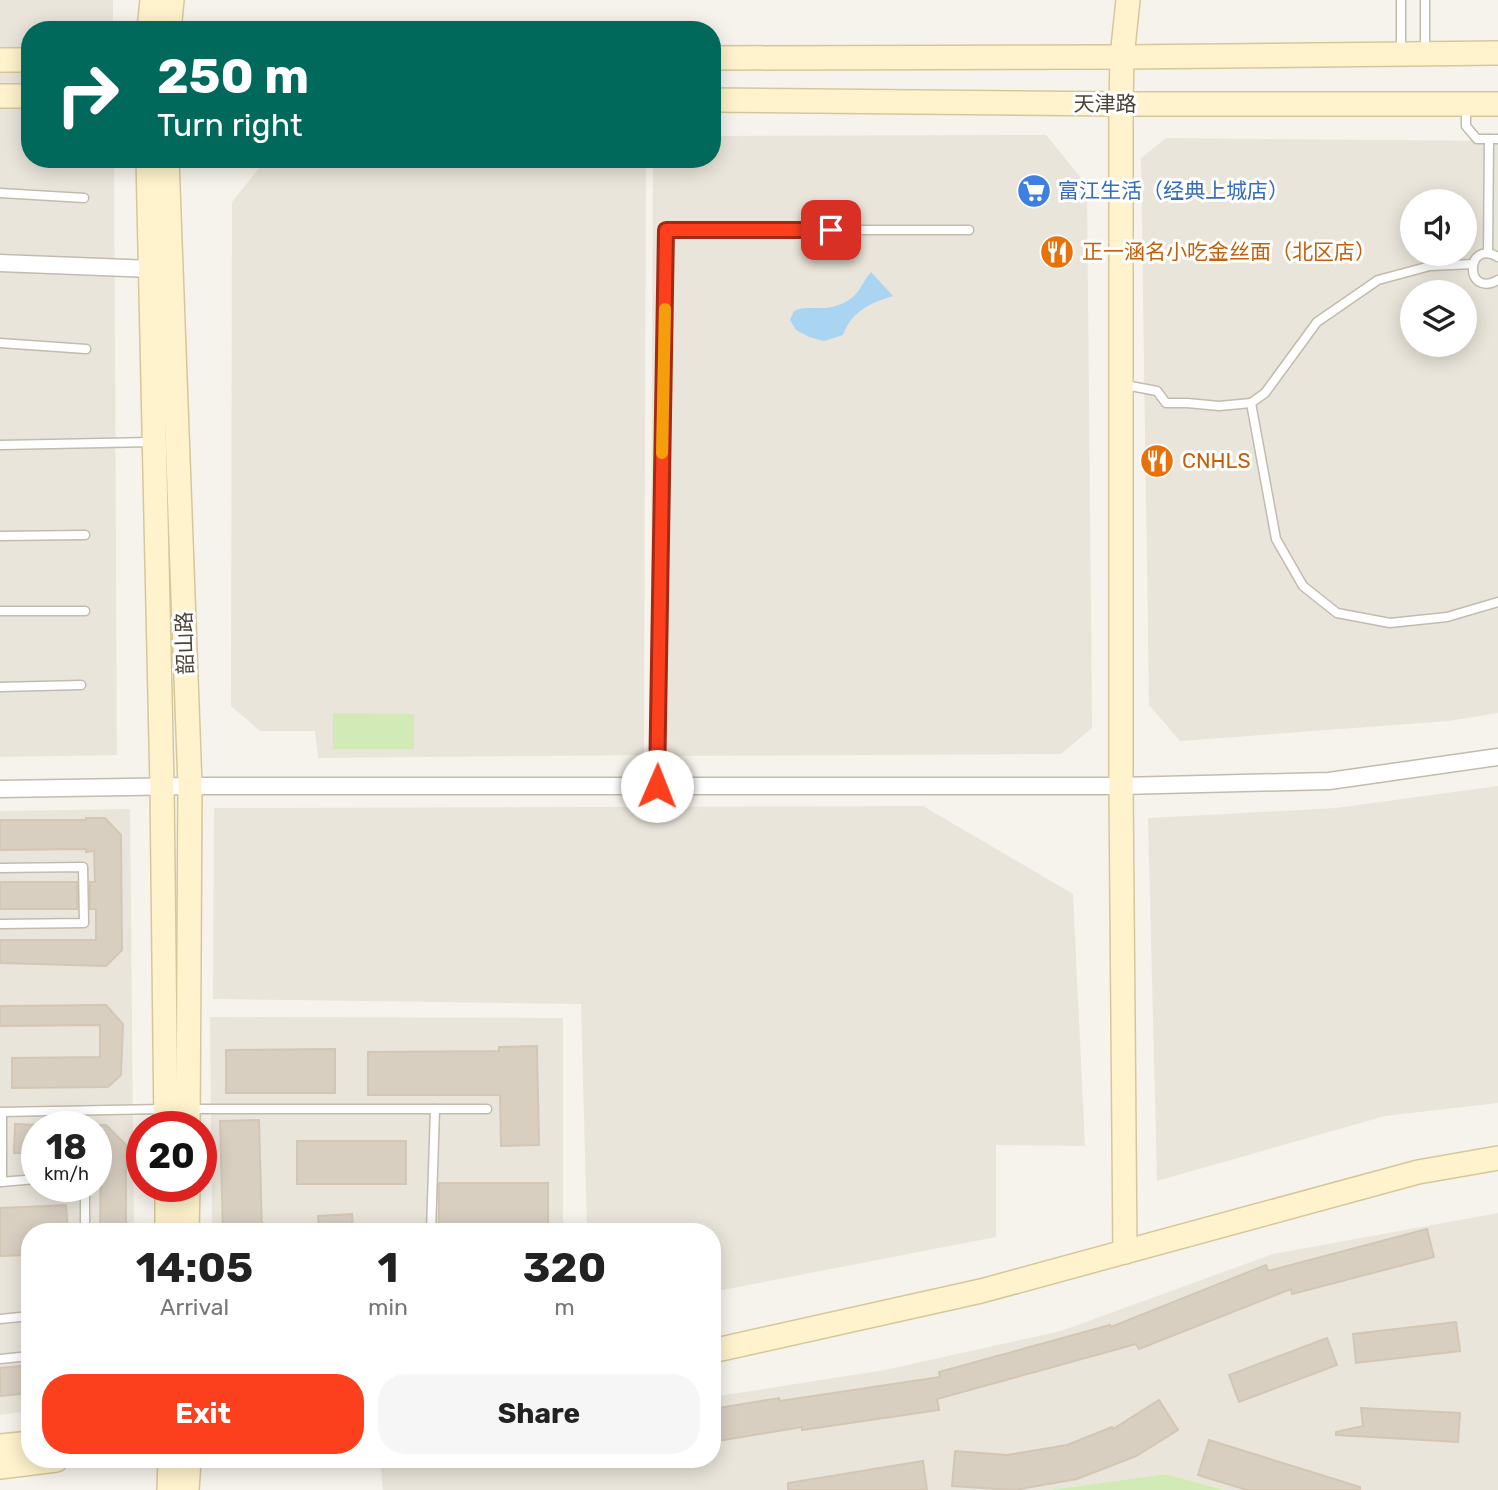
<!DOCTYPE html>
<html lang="en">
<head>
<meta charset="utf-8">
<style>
  body { margin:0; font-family:Rubik,"Noto Sans SC",sans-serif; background:#f6f6f6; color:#222; height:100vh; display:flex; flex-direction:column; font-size:26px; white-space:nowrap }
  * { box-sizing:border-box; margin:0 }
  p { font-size:23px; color:#767676 }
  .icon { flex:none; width:38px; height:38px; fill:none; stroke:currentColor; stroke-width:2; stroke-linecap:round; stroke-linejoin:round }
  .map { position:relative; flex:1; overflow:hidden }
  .drawer { position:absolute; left:21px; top:1223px; width:700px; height:245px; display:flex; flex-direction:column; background:#fff; border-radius:28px; box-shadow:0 4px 18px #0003 }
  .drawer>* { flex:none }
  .top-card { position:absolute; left:21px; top:21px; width:700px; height:147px; border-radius:28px; box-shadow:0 4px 18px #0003; background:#00695c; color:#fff; overflow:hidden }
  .fabs { position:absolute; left:1400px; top:189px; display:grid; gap:14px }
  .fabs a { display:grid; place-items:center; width:77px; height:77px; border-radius:50%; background:#fff; box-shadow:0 4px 18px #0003; font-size:35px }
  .speed { position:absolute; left:21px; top:1111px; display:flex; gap:14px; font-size:35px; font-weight:700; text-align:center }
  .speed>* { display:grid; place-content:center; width:91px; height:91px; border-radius:50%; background:#fff; box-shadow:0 4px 18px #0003; line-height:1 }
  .speed small { font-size:18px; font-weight:400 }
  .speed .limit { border:10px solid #d22; background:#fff; color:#111 }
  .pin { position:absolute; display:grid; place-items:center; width:60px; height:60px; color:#fff; margin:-30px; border-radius:14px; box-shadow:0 4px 10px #0006 }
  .me { position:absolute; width:77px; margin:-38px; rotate:1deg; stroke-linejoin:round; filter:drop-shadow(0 0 5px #0008) }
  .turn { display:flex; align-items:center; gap:24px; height:147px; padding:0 21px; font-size:32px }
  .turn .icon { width:91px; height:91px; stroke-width:2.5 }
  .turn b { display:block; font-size:49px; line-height:60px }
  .eta { display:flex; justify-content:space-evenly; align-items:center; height:119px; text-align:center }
  .eta b { font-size:42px; font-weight:700; line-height:49px }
  .action { display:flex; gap:14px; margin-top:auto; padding:14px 21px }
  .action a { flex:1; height:80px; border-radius:28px; background:#fc3f1d; color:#fff; font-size:28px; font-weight:700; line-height:80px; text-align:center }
  .action a+a { background:#f6f6f6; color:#222 }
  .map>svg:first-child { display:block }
  .residential { fill:#eae5da; fill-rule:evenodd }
  .green { fill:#d2eab5 }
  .water { fill:#a9d4f2 }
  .building { fill:#d8cfc1; stroke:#d3c7b4; stroke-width:2 }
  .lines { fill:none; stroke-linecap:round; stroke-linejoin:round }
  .lane-casing { stroke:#c2bbae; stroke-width:11 }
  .street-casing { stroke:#c2bbae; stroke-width:19 }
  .secondary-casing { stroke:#d6c79b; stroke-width:26 }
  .lane { stroke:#fff; stroke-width:8 }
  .street { stroke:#fff; stroke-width:16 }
  .secondary { stroke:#fff3cd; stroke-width:23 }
  .route-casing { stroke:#a42913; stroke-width:18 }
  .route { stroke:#fc3f1d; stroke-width:12 }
  .slow { stroke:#f59e0b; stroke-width:12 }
  .labels { text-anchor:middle; stroke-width:6; stroke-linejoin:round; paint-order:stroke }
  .street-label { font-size:21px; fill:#4b4439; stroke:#fff }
  .shop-label { font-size:21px; fill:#366cbe; stroke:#fff; text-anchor:start }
  .food-label { font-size:21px; fill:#c56008; stroke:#fff; text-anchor:start }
</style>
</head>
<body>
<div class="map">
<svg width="1498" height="1490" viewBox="0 0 1498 1490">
  <rect width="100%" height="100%" fill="#f6f3ec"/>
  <g class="residential">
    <polygon points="0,0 113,0 113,30 30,30 30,159 114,159 117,755 0,757"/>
    <polygon points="1046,135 1087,185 1092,728 1061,754 650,756 653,159 712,159 712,136"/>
    <path d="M 1166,138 L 1498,141 L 1498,713 L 1449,721 L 1180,741 L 1149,705 L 1141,158 ZM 1412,201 L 1465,201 L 1465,254 L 1412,254 ZM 1412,292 L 1465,292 L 1465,345 L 1412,345 Z"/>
    <polygon points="476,159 646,159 644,755 318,758 315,731 260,731 231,706 232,202 264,162"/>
    <polygon points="1498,786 1498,1103 1385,1116 1157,1181 1148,818 1336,808"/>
    <polygon points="923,806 1073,894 1085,1146 996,1145 996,1237 712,1292 712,1232 587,1232 581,1004 213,999 214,808"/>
    <path d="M 130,809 L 134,1232 L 30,1232 L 30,1411 L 0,1415 L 0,811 ZM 37,1127 L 96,1127 L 96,1186 L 37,1186 Z"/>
    <polygon points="210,1017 563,1018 563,1232 212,1232"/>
    <polygon points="1498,1213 1498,1490 1224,1490 1166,1474 1049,1490 383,1490 380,1460 712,1460 712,1397 885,1370 1061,1331 1273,1254"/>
  </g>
  <g class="green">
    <polygon points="333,713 414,714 414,749 333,749"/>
    <polygon points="1166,1474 1224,1490 1049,1490"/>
  </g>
  <path class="water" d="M 871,272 L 893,296 C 870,303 852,311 843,335 L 824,341 L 809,337 L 796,330 L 790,320 L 794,311 C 802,307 808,308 817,308 C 830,309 844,305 854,296 C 860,290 865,279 871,272 Z"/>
  <g class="building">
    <polygon points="86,818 105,818 121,835 122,950 106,966 0,963 0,940 96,940 96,909 90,909 90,882 95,882 94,851 86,852 86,849 0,850 0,820 86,820"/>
    <rect x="0" y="882" width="77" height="27"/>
    <polygon points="106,1005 123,1024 121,1075 108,1087 12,1088 12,1058 100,1057 100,1025 0,1026 0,1006"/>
    <polygon points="537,1046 539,1145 501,1146 500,1095 368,1095 368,1052 499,1051 499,1047"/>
    <polygon points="335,1049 335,1093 226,1093 226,1050"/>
    <polygon points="259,1120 262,1232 223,1232 220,1121"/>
    <polygon points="15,1124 37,1125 37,1153 14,1153"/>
    <polygon points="96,1125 106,1125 126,1145 126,1232 100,1232 101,1153 96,1153"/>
    <rect x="297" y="1141" width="109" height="43"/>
    <rect x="439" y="1183" width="109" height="44"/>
    <polygon points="66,1205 68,1232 30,1232 30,1255 0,1256 0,1208"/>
    <polygon points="352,1214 353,1232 319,1232 318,1216"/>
    <polygon points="1427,1229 1434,1257 1292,1294 1291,1289 1139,1349 1136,1344 937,1399 939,1410 802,1430 802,1427 712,1442 712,1409 779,1398 780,1401 940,1377 939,1372 1110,1325 1111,1327 1266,1265 1268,1271"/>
    <polygon points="1456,1322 1460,1351 1356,1363 1353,1334"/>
    <polygon points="1327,1338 1337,1365 1239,1402 1229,1375"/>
    <polygon points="30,1365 30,1393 0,1396 0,1368"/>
    <polygon points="1159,1400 1178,1430 1136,1456 1077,1479 1014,1490 952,1486 955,1451 1007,1455 1067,1445 1112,1427 1113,1429"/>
    <polygon points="1361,1408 1460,1413 1458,1442 1336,1435 1336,1432 1363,1426"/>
    <polygon points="1209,1440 1360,1487 1360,1490 1247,1490 1198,1475"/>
    <polygon points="923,1461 927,1490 788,1490 788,1483"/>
  </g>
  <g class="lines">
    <g class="lane-casing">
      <g id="lane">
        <polyline points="1425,0 1425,51"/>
        <polyline points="1401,53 1401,0"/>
        <polyline points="1466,107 1466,126 1477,139 1498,139"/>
        <polyline points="0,193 84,198"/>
        <polyline points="1488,253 1489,139"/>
        <path d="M 1498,257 C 1465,238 1464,299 1498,280"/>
        <polyline points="1473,264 1430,266 1378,280 1317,322 1265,393 1251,403 1276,539 1303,586 1337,613 1390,623 1447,617 1498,602"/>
        <polyline points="0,343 86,349"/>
        <polyline points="1125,385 1157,391 1166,403 1187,403 1219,406 1251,403"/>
        <polyline points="0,445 152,442"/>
        <polyline points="0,536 85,535"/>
        <polyline points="0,611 85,611"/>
        <polyline points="0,687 81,685"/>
        <polyline points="657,786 666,230 969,230"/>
        <polyline points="0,868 83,867 84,923 0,924"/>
        <polyline points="191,1109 487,1109"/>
        <polyline points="0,1112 163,1109"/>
        <polyline points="2,1113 2,1182"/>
        <polyline points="0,1182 37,1179"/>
        <polyline points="85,1232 85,1186"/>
        <polyline points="431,1232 435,1109"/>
        <polyline points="0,1319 30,1316"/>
        <polyline points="0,1359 30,1356"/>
      </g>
    </g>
    <g class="street-casing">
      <g id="street">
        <polyline points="0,263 152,269"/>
        <polyline points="0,789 190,786 1121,786 1329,781 1498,757"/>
      </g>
    </g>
    <g class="secondary-casing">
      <g id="secondary">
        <polyline points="149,30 152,0"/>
        <polyline points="169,30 172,0"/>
        <polyline points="712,58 1122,57 1498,53"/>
        <polyline points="0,60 30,60"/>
        <polyline points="0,96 30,96"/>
        <polyline points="712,100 1121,104 1498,104"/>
        <polyline points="148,159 162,787 166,1127"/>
        <polyline points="167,159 190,786 188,1127"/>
        <polyline points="167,1186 167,1232"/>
        <polyline points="187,1232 188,1186"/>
        <polyline points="1125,1252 1121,786 1121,104 1122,57 1128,0"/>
        <polyline points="712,1351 981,1291 1418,1172 1498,1158"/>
        <polyline points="0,1446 30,1443"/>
        <polyline points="0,1467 56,1460"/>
        <polyline points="169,1490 170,1460"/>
        <polyline points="187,1490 189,1460"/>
      </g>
    </g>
    <use href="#lane" class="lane"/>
    <use href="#street" class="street"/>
    <use href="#secondary" class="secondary"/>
  </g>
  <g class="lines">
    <g class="route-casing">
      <polyline id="route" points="657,786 666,230 831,230"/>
    </g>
    <use href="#route" class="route"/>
    <polyline class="slow" points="662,453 665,309"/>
  </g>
  <defs>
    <g id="supermarket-disc" transform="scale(1.75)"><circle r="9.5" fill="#3f7fe0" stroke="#fff"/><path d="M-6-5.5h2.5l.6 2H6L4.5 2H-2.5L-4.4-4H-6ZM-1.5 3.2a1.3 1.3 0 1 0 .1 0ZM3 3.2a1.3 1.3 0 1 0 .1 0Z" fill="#fff"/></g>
    <g id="restaurant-disc" transform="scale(1.75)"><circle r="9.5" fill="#e8710a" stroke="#fff"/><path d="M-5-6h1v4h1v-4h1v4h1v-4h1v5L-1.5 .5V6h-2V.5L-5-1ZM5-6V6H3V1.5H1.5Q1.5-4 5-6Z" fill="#fff"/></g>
  </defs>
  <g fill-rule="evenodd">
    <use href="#supermarket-disc" x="1034" y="191"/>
    <use href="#restaurant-disc" x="1057" y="252"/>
    <use href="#restaurant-disc" x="1157" y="461"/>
  </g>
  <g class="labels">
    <g class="street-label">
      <text x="1105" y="111">天津路</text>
      <text transform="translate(185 643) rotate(-92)" y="7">韶山路</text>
    </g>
    <g class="shop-label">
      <text x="1058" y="198">富江生活（经典上城店）</text>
    </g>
    <g class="food-label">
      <text x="1082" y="259">正一涵名小吃金丝面（北区店）</text>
      <text x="1182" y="468">CNHLS</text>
    </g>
  </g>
</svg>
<div class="fabs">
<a><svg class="icon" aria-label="sound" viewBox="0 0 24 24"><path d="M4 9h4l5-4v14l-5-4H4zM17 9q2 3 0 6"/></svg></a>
<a><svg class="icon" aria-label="layers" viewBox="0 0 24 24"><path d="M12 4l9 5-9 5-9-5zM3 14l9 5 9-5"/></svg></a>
</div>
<div class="speed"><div>18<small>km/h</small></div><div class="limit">20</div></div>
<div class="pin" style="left:831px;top:230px;background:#d93025"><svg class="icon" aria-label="arrive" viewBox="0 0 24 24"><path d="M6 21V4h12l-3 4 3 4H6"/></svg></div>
<svg class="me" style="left:657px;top:786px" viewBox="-20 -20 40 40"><circle r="19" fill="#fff"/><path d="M0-13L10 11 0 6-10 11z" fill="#fc3f1d"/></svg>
<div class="top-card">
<div class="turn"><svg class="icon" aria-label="right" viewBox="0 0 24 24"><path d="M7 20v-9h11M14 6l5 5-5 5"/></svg><div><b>250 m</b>Turn right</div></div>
</div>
<section class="drawer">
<div class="eta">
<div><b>14:05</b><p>Arrival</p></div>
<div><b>1</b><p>min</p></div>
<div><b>320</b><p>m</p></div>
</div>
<div class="action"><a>Exit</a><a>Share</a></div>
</section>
</div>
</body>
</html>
